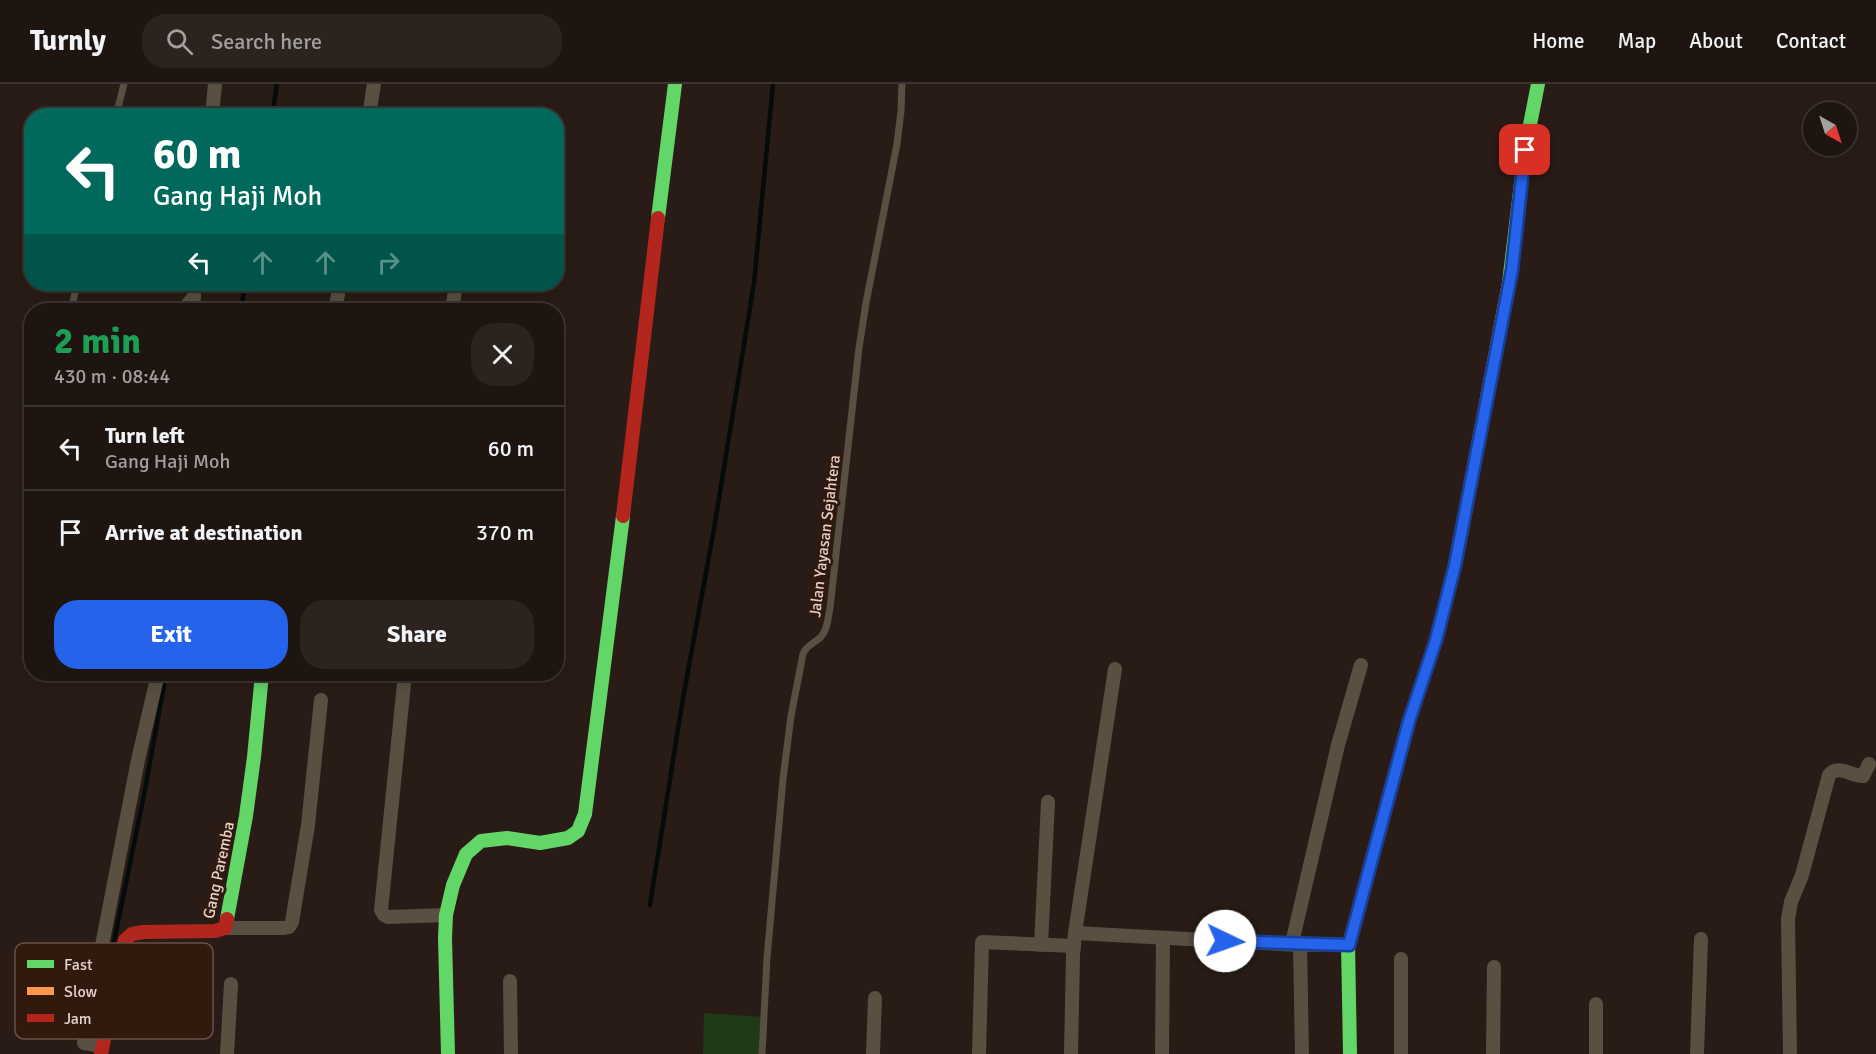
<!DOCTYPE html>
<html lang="en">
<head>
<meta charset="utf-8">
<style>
  body { margin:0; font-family:Signika,sans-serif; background:#2c221e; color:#f1f3f6; height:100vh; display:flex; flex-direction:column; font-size:22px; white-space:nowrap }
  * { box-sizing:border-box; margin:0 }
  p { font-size:20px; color:#a19f9f }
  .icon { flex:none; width:33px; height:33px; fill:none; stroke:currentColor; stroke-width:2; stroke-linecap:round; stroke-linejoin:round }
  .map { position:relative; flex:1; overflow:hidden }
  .side { position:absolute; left:24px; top:219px; width:540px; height:378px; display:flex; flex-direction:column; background:#1f1510; border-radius:24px; box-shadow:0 3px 15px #0003,0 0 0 2px #3c3430 }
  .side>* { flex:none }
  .guide { position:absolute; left:24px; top:24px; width:540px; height:183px; border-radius:24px; box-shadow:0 3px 15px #0003,0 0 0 2px #3c3430; background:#00695c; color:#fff; overflow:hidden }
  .needle { width:39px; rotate:141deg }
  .controls { position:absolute; left:1803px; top:18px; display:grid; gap:12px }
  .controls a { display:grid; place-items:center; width:54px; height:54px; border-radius:50%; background:#1f1510; box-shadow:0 3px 15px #0003,0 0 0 2px #3c3430; font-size:30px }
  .pin { position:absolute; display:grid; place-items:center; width:51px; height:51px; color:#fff; margin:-26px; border-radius:12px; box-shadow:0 3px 9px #0006 }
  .me { position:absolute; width:66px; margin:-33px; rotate:93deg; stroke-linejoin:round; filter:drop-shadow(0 0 4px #0008) }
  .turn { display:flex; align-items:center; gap:21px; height:126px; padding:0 30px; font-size:27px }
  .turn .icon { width:78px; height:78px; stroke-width:2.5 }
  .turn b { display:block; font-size:42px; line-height:51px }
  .lanes { display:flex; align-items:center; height:57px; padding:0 30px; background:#0003; justify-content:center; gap:30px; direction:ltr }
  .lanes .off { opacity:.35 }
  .round { display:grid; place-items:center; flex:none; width:63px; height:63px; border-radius:24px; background:#2c221e }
  .overview { display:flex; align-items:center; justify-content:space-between; height:102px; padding:0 30px }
  h1 { font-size:36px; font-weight:800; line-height:45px; color:#1e9e55 }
  .primary-button { display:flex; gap:12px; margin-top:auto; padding:12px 30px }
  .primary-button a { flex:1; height:69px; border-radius:24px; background:#2563eb; color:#fff; font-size:24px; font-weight:800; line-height:69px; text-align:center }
  .primary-button a+a { background:#2c221e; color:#f1f3f6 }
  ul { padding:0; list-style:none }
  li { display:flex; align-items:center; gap:18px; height:84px; padding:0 30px; border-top:2px solid #3c3430 }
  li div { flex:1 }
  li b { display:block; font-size:22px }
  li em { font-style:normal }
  header { display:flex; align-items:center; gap:36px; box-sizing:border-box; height:84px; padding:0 30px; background:#1f1510; border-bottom:2px solid #3c3430 }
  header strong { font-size:28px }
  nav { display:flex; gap:33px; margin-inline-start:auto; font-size:21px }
  .search { width:420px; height:54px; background:#2c221e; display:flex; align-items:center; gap:15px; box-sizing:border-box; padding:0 21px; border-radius:24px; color:#a19f9f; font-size:22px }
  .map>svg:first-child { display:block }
  .green { fill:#1e3a17 }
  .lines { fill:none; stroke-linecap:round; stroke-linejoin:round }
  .stream { stroke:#050b0b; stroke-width:4.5 }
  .lane { stroke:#595042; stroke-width:7 }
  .street { stroke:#595042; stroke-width:14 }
  .fast { stroke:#63d668; stroke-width:14 }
  .slow { stroke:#ff974d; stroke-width:14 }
  .jam { stroke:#b3261e; stroke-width:14 }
  .route-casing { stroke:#184099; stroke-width:15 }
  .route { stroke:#2563eb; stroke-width:10 }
  .labels { text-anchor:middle; stroke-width:6; stroke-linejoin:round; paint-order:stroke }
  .street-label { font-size:16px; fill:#e3d2cb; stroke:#31190e }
  .key { fill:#31190e; stroke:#665047; stroke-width:1.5 }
  .key-label { font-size:16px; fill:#e3d2cb }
</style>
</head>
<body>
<header>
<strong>Turnly</strong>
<div class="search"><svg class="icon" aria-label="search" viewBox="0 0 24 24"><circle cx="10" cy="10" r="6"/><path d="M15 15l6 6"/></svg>Search here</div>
<nav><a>Home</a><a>Map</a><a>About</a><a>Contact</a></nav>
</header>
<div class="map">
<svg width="1876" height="970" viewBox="0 0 1876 970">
  <rect width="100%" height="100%" fill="#291c16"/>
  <polygon class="green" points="704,929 763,933 762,970 703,970"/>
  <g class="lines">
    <g class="stream">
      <polyline points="272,32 277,0"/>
      <polyline points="241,226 245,200"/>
      <polyline points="650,821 682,620 714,445 754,199 773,0"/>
      <polyline points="95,950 144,711 166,590"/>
    </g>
    <g class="lane">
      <polyline points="116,32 124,0"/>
      <polyline points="71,226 77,200"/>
      <polyline points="179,226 190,212"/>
      <path d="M 762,970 L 767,874 L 783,695 L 791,632 L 803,570 C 807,560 815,559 821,553 C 828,545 828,533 830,524 L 859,264 L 866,219 L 897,60 L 901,27 L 902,0"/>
    </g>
    <g class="street">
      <polyline points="212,32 215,0"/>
      <polyline points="369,32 374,0"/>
      <polyline points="193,226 195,200"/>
      <polyline points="335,226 340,200"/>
      <polyline points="452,226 456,200"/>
      <polyline points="405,590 381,826 384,831 388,833 446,831"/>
      <polyline points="225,844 284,844 289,843 292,838 308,741 321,616"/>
      <polyline points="1075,849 1300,861 1348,860"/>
      <polyline points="1292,859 1338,661 1361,581"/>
      <polyline points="1041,861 1048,718"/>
      <polyline points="1300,861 1302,970"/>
      <polyline points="510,897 511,970"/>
      <polyline points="102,962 84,959 85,949 138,676 158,590"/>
      <polyline points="227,970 231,900"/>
      <polyline points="873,970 875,914"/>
      <polyline points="979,970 982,858 1074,862"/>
      <polyline points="1071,970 1073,871 1075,849 1115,585"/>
      <polyline points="1162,970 1163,855"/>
      <polyline points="1401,970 1401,875"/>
      <polyline points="1493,970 1494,883"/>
      <polyline points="1596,970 1596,920"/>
      <polyline points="1697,970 1701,855"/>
      <path d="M 1790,970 L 1788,835 L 1791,818 L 1802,791 L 1829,691 C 1838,680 1851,692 1863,692 L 1869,680"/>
    </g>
    <g class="fast">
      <polyline points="658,134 675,0"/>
      <polyline points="1509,199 1525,66 1538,0"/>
      <polyline points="227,835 246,732 254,673 262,590"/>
      <polyline points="448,970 445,854 446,831 453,801 466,770 481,757 507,754 540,759 568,754 578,747 585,730 623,432"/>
      <polyline points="1350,970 1348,860 1349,861 1409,637 1436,556 1455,481 1462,445"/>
    </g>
    <polyline class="slow" points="1462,445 1509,199"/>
    <g class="jam">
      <polyline points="623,432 658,134"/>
      <polyline points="101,970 125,856 132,850 143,848 215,847 225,844 227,835"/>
    </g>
  </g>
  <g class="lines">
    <g class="route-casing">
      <polyline id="route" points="1225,857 1349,861 1409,637 1436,556 1455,481 1512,186 1525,66"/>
    </g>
    <use href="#route" class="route"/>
  </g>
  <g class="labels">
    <g class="street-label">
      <text transform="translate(824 452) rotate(-83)" y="6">Jalan Yayasan Sejahtera</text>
      <text transform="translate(218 786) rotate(-78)" y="6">Gang Paremba</text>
    </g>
  </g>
  <rect x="15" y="859" width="198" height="96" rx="9" class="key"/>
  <rect x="27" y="876" width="27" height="8" fill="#63d668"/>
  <rect x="27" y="903" width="27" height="8" fill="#ff974d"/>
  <rect x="27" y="930" width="27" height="8" fill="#b3261e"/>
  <g class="key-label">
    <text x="64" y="886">Fast</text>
    <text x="64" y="913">Slow</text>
    <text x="64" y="940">Jam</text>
  </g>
</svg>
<div class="controls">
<a><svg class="needle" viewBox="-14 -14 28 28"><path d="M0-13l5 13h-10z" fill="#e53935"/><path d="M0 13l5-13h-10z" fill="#a19f9f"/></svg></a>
</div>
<div class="pin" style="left:1525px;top:66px;background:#d93025"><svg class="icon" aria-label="arrive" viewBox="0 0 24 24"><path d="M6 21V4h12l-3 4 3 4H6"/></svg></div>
<svg class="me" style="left:1225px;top:857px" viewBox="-20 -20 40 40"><circle r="19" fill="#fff"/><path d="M0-13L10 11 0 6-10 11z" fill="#2563eb"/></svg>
<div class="guide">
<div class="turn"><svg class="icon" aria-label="left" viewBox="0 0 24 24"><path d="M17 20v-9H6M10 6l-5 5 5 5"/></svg><div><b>60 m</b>Gang Haji Moh</div></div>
<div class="lanes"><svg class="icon" aria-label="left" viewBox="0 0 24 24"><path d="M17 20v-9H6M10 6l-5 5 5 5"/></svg><svg class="icon off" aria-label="ahead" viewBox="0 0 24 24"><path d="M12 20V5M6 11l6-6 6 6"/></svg><svg class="icon off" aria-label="ahead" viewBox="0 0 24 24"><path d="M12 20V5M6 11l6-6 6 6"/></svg><svg class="icon off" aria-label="right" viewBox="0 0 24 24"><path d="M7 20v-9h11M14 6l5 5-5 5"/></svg></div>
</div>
<section class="side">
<div class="overview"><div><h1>2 min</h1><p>430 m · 08:44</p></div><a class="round"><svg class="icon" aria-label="close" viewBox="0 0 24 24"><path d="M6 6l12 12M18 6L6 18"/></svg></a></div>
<ul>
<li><svg class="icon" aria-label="left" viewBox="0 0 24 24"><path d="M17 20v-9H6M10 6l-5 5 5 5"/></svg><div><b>Turn left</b><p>Gang Haji Moh</p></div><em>60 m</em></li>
<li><svg class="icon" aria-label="arrive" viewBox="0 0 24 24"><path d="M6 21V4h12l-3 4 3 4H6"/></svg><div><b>Arrive at destination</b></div><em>370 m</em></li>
</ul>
<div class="primary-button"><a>Exit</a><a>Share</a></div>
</section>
</div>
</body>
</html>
